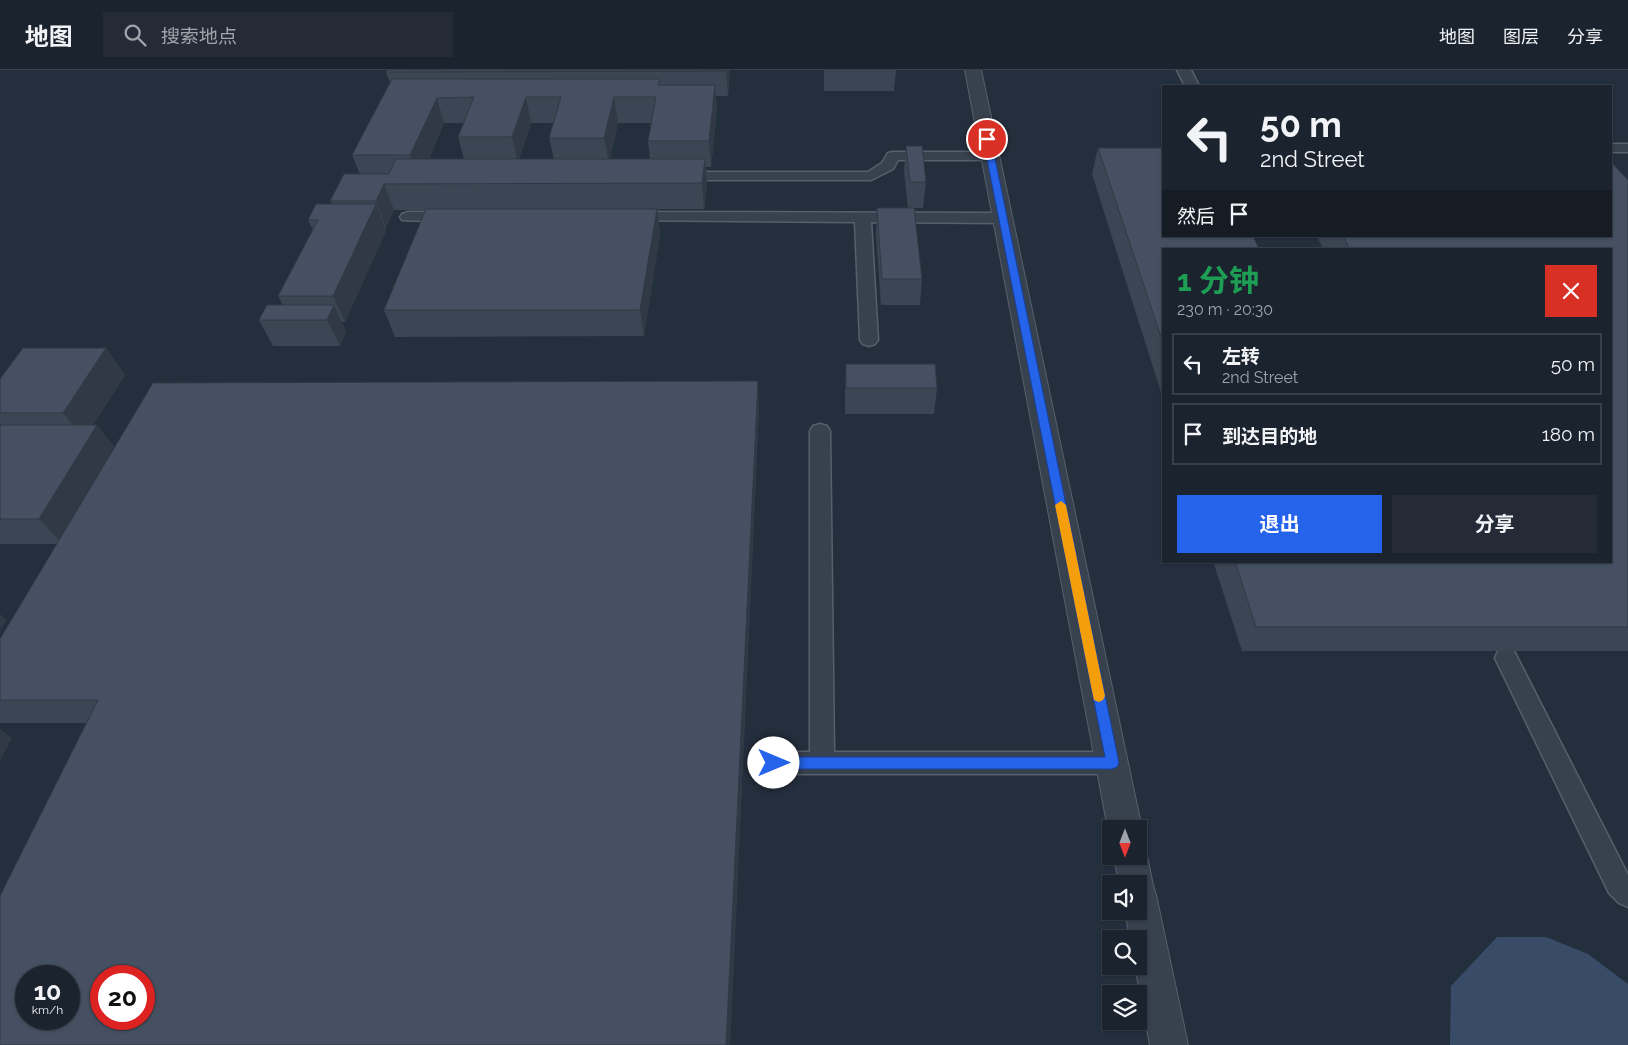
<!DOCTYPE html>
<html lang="zh">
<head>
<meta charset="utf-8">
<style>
  body { margin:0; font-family:Raleway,"Noto Sans SC",sans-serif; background:#242b36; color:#f1f3f6; height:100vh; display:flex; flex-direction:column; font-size:19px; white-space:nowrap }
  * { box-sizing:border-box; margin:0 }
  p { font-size:16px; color:#a0a4aa }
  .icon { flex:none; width:28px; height:28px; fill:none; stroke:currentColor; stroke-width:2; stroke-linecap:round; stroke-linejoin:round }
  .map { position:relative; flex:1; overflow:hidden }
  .details { position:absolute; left:1162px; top:178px; width:450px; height:315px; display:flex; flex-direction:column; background:#1b232e; border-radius:0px; box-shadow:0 1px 4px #0004,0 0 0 1px #39404a }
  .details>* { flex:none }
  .guide { position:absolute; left:1162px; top:15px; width:450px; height:152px; border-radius:0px; box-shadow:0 1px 4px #0004,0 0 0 1px #39404a; background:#1b232e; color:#f1f3f6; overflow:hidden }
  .needle { width:32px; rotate:180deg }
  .buttons { position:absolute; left:1102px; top:750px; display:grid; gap:10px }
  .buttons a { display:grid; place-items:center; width:45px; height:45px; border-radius:0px; background:#1b232e; box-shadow:0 1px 4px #0004,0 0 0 1px #39404a; font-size:25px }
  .speed { position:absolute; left:15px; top:895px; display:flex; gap:10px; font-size:25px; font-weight:700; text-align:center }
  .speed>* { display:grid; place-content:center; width:65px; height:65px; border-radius:50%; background:#1b232e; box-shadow:0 1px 4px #0004,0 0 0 1px #39404a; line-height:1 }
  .speed small { font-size:12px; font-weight:400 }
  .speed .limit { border:8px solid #d22; background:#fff; color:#111 }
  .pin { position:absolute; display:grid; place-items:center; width:42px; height:42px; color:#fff; margin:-21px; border:2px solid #fff; border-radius:50%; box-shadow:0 1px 5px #0007 }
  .me { position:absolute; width:55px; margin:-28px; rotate:90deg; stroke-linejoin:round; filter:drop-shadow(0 0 4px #0008) }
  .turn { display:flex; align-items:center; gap:18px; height:105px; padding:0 15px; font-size:22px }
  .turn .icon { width:65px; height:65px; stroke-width:2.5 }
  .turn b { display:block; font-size:35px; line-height:42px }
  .then { display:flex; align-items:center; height:48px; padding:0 15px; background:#0003; gap:10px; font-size:19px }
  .round { display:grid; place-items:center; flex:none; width:52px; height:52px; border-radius:0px; background:#242b36 }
  .overview { display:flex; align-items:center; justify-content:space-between; height:85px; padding:0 15px }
  h1 { font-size:30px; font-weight:700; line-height:38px; color:#1e9e55 }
  .cta { display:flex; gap:10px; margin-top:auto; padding:10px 15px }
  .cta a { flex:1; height:58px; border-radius:0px; background:#2563eb; color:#fff; font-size:20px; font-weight:700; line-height:58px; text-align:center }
  .cta a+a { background:#242b36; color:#f1f3f6 }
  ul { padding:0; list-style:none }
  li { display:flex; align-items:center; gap:15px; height:62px; margin:0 10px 8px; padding:0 5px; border:2px solid #39404a; border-radius:0px }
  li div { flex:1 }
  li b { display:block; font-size:19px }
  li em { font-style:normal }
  header { display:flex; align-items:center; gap:30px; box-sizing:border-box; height:70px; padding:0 25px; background:#1b232e; border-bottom:1px solid #39404a }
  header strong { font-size:24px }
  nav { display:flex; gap:28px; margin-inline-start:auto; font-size:18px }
  .search { width:350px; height:45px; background:#242b36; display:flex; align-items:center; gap:12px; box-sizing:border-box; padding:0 18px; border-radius:0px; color:#a0a4aa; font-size:19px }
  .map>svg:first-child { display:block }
  .water { fill:#394c67 }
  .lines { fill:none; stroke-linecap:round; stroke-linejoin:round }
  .service-casing { stroke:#565f6c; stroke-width:3 }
  .tertiary-casing { stroke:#565f6c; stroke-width:2 }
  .service { fill:#38414e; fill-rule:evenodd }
  .tertiary { fill:#38414e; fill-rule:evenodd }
  .wall { fill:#3b4654; fill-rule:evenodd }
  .shaded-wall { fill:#303945 }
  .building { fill:#455162; stroke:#303945; fill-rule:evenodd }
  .route { fill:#2563eb; stroke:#184099 }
  .slow { fill:#f59e0b }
</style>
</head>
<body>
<header>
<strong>地图</strong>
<div class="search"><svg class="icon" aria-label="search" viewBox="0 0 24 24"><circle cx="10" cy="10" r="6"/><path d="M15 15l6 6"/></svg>搜索地点</div>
<nav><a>地图</a><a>图层</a><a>分享</a></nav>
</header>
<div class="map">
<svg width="1628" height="975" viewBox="0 0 1628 975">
  <rect width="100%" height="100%" fill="#242f3e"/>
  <polygon class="water" points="1497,867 1546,867 1588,884 1628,914 1628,975 1450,975 1451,916"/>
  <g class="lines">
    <g class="service-casing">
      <g id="service">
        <polygon points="1177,0 1191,0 1199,16 1185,16"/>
        <rect x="1611" y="74" width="17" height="8"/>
        <polygon points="893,82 990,82 995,83 997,86 995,89 990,90 898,90 893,99 871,110 677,110 672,109 670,106 672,103 677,102 868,102 882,93 888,83"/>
        <polygon points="408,142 453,142 459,144 461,147 459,150 453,152 402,150 400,147 402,144"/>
        <polygon points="628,142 1003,143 1009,145 1011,148 1009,151 1003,153 871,152 878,270 875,274 869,276 863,274 860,270 855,152 622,150 620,147 622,144"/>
        <polygon points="820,354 827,356 830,361 834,682 1112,682 1121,685 1124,693 1121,701 1112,704 774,704 765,701 762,693 765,685 774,682 810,682 810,361 813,356"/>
        <polygon points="1506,578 1514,581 1628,805 1628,837 1619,833 1609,823 1495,588 1498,581"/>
      </g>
    </g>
    <g class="tertiary-casing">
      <g id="tertiary">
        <polygon points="965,0 981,0 1142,759 1139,766 1139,759 1111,759 1111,766 1108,759"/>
        <path d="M 1139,773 L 1143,774 C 1150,791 1150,809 1156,825 L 1188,975 L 1150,975 L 1135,896 L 1139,896 L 1139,869 L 1130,869 L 1125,841 L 1139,841 L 1139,814 L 1119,814 L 1114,786 L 1139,786 Z"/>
      </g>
    </g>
    <use href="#service" class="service"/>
    <use href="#tertiary" class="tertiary"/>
  </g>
  <g class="wall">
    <path d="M 730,0 L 728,26 L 716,26 L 717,41 L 711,97 L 706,97 L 707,115 L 704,139 L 657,139 L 660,165 L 644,266 L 395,267 L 384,240 L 426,140 L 394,140 L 386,158 L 385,158 L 386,161 L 345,252 L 342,252 L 346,262 L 340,276 L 273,276 L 259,250 L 283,235 L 278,226 L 313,160 L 308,150 L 332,134 L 330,131 L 360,104 L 352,85 L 390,13 L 386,2 ZM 444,53 L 464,53 L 458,67 L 464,89 L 429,89 ZM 531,53 L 554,53 L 549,68 L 554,89 L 519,89 ZM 618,53 L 651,53 L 648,71 L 650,89 L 610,89 Z"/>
    <polygon points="824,0 896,0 894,21 824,21"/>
    <polygon points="906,76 926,112 923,138 914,138 922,209 920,235 881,235 876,164 877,138 908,138 904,102"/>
    <polygon points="1098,78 1164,179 1164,332 1092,104"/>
    <polygon points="1628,110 1628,581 1242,581 1213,491 1611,491 1611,179 1323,179 1317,166 1611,166"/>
    <polygon points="106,278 125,305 93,355 114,377 759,338 730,975 0,975 87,653 0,653 0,569 57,474 0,474 0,309"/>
    <polygon points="846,294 937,318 934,344 845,344 845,321"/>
  </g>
  <g class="shaded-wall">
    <polygon points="726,0 730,0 728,26"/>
    <polygon points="715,15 717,41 711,97 709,71"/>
    <polygon points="526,27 531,53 518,93 512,67"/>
    <polygon points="614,27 618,53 609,93 604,68"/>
    <polygon points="437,28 444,53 419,111 410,85"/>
    <polygon points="705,89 707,115 704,139 702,113"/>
    <polygon points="384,114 394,140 386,158 376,131"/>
    <polygon points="376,134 386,161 345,252 333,226"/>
    <polygon points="657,139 660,165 644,266 640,240"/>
    <polygon points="334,235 346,262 340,276 327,250"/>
    <polygon points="106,278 125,305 84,369 63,343"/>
    <polygon points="758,311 759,338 730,975 726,975"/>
    <polygon points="97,355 118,381 63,474 39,449"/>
    <polygon points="0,544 7,550 0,561"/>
    <polygon points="0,659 12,668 0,691"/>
  </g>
  <g class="building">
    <polygon points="388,0 726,0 726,1 386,2"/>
    <polygon points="392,9 660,9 658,15 715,15 709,71 648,71 656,27 614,27 604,68 549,68 561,27 526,27 512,67 458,67 474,27 437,28 410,85 352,85"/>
    <polygon points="906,76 922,76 926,112 910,112"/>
    <polygon points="1098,78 1164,78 1164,166 1253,166 1259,179 1164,179 1164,276"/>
    <polygon points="396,89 705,89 702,113 384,114 376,131 330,131 344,104 389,104"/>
    <polygon points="1611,92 1628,110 1628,557 1256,557 1235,491 1611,491 1611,179 1350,179 1343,166 1611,166"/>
    <polygon points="316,134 376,134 333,226 278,226 318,150 308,150"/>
    <polygon points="877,138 914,138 922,209 882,209"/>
    <polygon points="426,139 657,139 640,240 384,240"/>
    <polygon points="267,235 334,235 327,250 259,250"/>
    <polygon points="23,278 106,278 63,343 0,343 0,309"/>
    <polygon points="846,294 935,294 937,318 846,318"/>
    <path d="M 758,311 L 726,975 L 0,975 L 0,826 L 98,630 L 0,630 L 0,569 L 153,313 ZM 26,906 L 69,906 L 69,949 L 26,949 ZM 101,906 L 144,906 L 144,949 L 101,949 Z"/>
    <polygon points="0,355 97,355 39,449 0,449"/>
  </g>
  <polygon class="route" points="987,66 991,69 1119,693 1117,697 1112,699 774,699 770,697 768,693 770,689 774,687 1105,687 983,69"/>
  <polygon class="slow" points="1061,431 1066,435 1105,626 1103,630 1099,632 1094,630 1093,626 1055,435"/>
</svg>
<div class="buttons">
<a><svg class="needle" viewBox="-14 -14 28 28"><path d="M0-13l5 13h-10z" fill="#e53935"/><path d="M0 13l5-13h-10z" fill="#a0a4aa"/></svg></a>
<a><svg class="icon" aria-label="sound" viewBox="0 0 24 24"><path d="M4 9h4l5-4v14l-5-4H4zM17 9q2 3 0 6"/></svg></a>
<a><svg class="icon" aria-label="search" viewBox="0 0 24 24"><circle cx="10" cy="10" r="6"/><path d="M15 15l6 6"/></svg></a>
<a><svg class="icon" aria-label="layers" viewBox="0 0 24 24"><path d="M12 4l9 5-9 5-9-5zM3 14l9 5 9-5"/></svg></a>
</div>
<div class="speed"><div>10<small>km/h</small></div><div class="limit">20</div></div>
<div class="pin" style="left:987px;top:69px;background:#d93025"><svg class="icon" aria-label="arrive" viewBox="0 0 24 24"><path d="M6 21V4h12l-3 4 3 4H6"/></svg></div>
<svg class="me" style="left:774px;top:693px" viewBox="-20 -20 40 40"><circle r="19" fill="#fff"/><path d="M0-13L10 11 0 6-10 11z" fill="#2563eb"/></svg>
<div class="guide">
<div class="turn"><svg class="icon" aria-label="left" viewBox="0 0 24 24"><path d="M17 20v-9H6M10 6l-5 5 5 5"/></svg><div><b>50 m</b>2nd Street</div></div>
<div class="then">然后<svg class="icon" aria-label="arrive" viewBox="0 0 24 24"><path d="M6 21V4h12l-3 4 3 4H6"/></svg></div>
</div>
<section class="details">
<div class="overview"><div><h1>1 分钟</h1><p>230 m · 20:30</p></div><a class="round" style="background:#d93025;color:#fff"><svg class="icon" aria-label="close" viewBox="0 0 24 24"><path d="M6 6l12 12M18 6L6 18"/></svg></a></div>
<ul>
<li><svg class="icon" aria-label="left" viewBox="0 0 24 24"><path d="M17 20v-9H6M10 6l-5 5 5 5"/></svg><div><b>左转</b><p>2nd Street</p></div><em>50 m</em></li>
<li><svg class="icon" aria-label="arrive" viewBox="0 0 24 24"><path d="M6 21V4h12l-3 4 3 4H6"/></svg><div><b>到达目的地</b></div><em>180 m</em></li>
</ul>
<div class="cta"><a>退出</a><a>分享</a></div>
</section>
</div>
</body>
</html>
